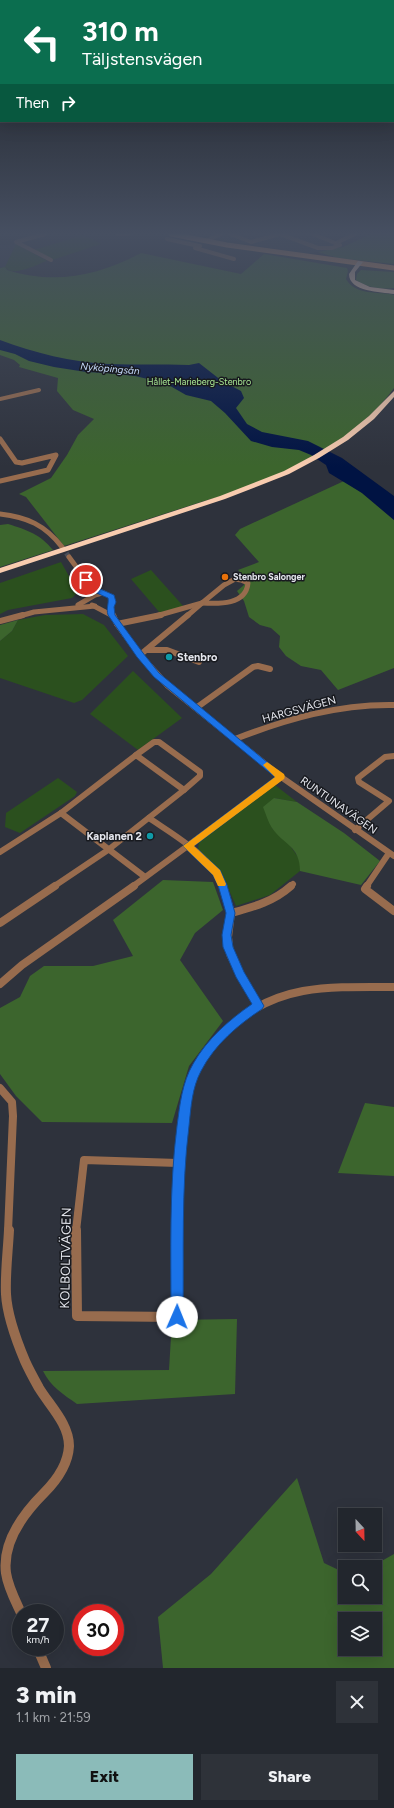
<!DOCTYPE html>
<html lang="en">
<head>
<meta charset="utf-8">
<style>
  body { margin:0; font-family:Figtree,sans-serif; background:#2e3239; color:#f1f3f6; height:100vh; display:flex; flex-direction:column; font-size:15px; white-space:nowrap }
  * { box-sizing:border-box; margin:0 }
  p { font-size:13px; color:#a2a5aa }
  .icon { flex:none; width:22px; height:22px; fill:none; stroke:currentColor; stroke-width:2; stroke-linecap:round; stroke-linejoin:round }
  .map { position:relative; height:1668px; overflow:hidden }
  .panel { display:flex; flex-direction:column; background:#22262d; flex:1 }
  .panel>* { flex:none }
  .top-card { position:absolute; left:0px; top:0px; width:394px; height:122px; box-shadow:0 4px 16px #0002,0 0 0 1px #3f4349; background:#0b6e4f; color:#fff; overflow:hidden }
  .needle { width:26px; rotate:158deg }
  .controls { position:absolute; left:338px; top:1508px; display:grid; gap:8px }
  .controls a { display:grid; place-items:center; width:44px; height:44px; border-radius:0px; background:#22262d; box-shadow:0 4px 16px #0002,0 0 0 1px #3f4349; font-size:20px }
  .speed { position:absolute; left:12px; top:1604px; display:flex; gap:8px; font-size:20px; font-weight:700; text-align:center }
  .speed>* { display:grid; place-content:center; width:52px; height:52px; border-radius:50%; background:#22262d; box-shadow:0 4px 16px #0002,0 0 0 1px #3f4349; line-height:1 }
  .speed small { font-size:10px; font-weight:400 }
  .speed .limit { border:6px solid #d22; background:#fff; color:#111 }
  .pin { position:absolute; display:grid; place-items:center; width:34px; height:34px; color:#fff; margin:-17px; border:2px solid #fff; border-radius:50%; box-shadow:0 1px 4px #0007 }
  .me { position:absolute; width:44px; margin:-22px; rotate:1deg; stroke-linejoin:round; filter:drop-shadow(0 0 3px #0008) }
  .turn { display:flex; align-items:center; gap:14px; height:84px; padding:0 16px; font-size:18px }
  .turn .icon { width:52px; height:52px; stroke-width:2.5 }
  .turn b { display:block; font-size:28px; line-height:34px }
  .then { display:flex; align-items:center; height:38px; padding:0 16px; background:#0003; gap:8px; font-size:15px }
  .round { display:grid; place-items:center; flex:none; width:42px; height:42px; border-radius:0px; background:#2e3239 }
  .overview { display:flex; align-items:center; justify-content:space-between; height:68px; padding:0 16px }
  h1 { font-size:24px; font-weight:800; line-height:30px }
  .cta { display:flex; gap:8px; margin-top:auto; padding:8px 16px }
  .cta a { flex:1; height:46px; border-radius:0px; background:#8bbbb9; color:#111; font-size:16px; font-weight:800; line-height:46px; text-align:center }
  .cta a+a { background:#2e3239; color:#f1f3f6 }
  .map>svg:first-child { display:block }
  .built { fill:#363b4a }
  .green { fill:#2b501e }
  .forest { fill:#3c652d; fill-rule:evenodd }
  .water { fill:#001343 }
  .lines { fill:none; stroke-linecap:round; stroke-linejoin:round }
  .minor-tunnel { stroke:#494d57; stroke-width:5; stroke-dasharray:5 2.5; stroke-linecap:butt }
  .minor-far4 { stroke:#986c4e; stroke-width:4 }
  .minor-far3 { stroke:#986c4e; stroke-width:5 }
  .minor-far2 { stroke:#986c4e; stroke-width:6 }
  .minor-far1 { stroke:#986c4e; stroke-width:8 }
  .minor { stroke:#986c4e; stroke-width:10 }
  .major { stroke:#fda363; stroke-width:5 }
  .highway { fill:#f8ccaf; fill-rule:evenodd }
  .route { fill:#1a73e8; stroke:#114b97 }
  .slow { fill:#f59e0b }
  .food-dot { fill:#e8710a; stroke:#181a1f; stroke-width:1.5 }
  .culture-dot { fill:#0f9aa8; stroke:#181a1f; stroke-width:1.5 }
  .labels { text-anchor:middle; stroke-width:3; stroke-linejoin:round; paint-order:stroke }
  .far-park-label { font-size:9px; fill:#a9e794; stroke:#181a1f }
  .far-poi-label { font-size:9px; font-weight:bold; fill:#e4e6ed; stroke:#181a1f; text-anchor:start }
  .far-water-label { font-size:10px; font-style:italic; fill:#c7dcfd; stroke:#181a1f }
  .poi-label { font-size:11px; font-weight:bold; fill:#e4e6ed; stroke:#181a1f; text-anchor:start }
  .street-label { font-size:11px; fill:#e4e6ed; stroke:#181a1f }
  .near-street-label { font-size:13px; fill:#e4e6ed; stroke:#181a1f }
</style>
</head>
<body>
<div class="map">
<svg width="394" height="1668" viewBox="0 0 394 1668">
  <rect width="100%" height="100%" fill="#2e323c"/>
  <g class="built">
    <polygon points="225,234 310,234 343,247 307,254 216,239"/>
    <polygon points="16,244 6,267 0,268 0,245"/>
  </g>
  <g class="green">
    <polygon points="83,235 101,244 52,260 34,250"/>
    <path d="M 16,244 L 47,261 C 37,264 13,278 5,267 Z"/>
    <polygon points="61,562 78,592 72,598 8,610 0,614 0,583"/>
    <polygon points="151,570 184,607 160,613 131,579"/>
    <polygon points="83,614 104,625 128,656 82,700 74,703 0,678 0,641 12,631 18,620 45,615"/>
    <polygon points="133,671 182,718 138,750 90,714"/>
    <polygon points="58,778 77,792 75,796 20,833 5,827 6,813"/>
    <polygon points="275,785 297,802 274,798 272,828 289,844 300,860 300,871 270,895 236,906 221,872 198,850 199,841"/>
  </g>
  <g class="forest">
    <polygon points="371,234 394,234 394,264 338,258 318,252 343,247"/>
    <path d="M 141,253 L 241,274 L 264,254 L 347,268 L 348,271 L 346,279 C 356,296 378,291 394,295 L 394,388 C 353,445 270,484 204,501 L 64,546 L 26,497 L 19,494 L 51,478 L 67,455 L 78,435 L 94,419 L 73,410 L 57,391 L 58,378 L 19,367 L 20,365 L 14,360 L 0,355 L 0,268 L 5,267 L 7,270 C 54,285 98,276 141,253 Z"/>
    <path d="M 361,270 L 394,272 L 394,288 C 382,290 366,287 356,280 L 357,274 Z"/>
    <polygon points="344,481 362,493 394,520 394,668 338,690 321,670 301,666 286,656 279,647 280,636 271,628 260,625 249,617 244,601 237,591 244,585 245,577 238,570 259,562 235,535 240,529"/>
    <path d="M 8,524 C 27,530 40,534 53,550 L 0,567 L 0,525 Z"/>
    <polygon points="18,620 12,631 0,641 0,625"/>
    <path d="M 274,798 L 297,802 L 344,833 L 380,861 L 361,885 L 300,871 C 300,846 284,845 272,828 C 268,822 266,814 263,807 Z"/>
    <polygon points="163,880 213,882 223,910 195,933 180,960 223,1021 189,1066 172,1123 42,1122 16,1096 0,1074 0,1008 20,997 30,976 44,966 93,966 133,956 113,920"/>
    <polygon points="365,1103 394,1107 394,1176 338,1173"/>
    <path d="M 237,1319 L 235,1394 L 77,1404 C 64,1395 50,1386 43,1371 L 169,1370 L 172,1320 Z"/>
    <path d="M 297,1478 L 324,1563 L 345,1573 L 345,1597 L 375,1597 L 375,1567 L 371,1567 L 394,1554 L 394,1668 L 163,1668 L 158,1617 L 211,1574 ZM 345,1619 L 375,1619 L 375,1649 L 345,1649 Z"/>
  </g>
  <path class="water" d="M 0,340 C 35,353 71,362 108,364 C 135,365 162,364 189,365 L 199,363 L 222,381 L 241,391 L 244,398 L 236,408 L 247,424 L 262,432 L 308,441 L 342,458 L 394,496 L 394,520 L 362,493 L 329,473 L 326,465 L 311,455 L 299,450 L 272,447 L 251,441 L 225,413 L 211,401 L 186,395 L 165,383 L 135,376 L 105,373 L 86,372 L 54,367 L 29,361 L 15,354 L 0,350 Z"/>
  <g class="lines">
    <polyline class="minor-tunnel" points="62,547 69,557"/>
    <g class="minor-far4">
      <polyline points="45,234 16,242 51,260"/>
      <polyline points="117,234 129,234"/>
      <polyline points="230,234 251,242 280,234 318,248 332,248 340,245 313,234"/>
      <polyline points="167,239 199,246"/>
      <polyline points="208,240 221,234"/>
      <polyline points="336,243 355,234"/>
      <polyline points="200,246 195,248 234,259"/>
      <polyline points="0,399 39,390"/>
    </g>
    <g class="minor-far3">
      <polyline points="0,439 16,462 22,463 56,455 48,470 0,481"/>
      <path d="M 0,514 C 27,517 45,525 62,547"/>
      <polyline points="69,557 91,587 112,597 113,602 110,609 113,616"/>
      <path d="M 235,579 L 241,580 L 248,583 C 246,605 219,604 202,603 L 224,585 Z"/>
      <polyline points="78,605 95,595 102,593"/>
      <polyline points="92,605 111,615"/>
      <polyline points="20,616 34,612 95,606"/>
      <polyline points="156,616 202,603"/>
      <polyline points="187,616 202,603"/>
    </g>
    <g class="minor-far2">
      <polyline points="113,615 117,624 140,655 168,686 284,779 394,856"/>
      <polyline points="0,621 23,615"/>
      <polyline points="117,624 161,615"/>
      <polyline points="147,650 167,650 199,662"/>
      <polyline points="140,655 188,615"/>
      <polyline points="196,708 253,667 258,666 270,669"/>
      <path d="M 235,739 C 287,719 338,704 394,705"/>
      <polyline points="136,755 154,742 159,742 200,772 200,776 184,790"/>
      <polyline points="61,813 145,877"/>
      <path d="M 149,818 C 177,837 210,855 224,887"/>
      <polyline points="355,830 389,801 359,782 358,778 385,757 394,756"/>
      <polyline points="0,852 61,813 136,755 184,790 108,850 53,887"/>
      <polyline points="132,887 281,777"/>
      <polyline points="290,887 293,884"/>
      <polyline points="366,887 389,853"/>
    </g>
    <g class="minor-far1">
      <polyline points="223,886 231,913 228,937 230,954 241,977 259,1006"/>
      <polyline points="367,886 365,889 394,911"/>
      <path d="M 231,913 C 253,907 273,902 291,886"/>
      <polyline points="0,923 55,886"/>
      <polyline points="0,984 22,965 134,886"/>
      <polyline points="0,1088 12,1102 13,1116 8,1231"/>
      <polyline points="76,1231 84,1160 178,1163"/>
      <path d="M 177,1231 C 177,1197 178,1162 182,1128 C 183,1117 184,1106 187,1095 C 201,1041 249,1001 303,991 C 333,986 364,987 394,987"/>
    </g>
    <g class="minor">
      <path d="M 9,1230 C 8,1251 5,1273 6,1294 C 7,1314 17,1342 25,1361 C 29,1370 34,1379 39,1388 C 50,1406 69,1424 69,1446 C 68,1465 56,1481 44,1493 C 23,1514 2,1542 6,1573 C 8,1587 15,1600 21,1613"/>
      <polyline points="76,1230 77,1316 177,1317 177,1230"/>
      <polyline points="37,1647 46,1668"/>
    </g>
    <polyline class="major" points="171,234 227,245 394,268"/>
    <g class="highway">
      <path d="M 358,261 L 363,262 L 355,272 L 355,280 L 370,287 L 394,290 L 394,294 C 381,292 349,292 349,274 Z"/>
      <polygon points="394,391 394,397 374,419 348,440 319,458 289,474 225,499 0,573 0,568 220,496 284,471 314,455 343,437 369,416"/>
    </g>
  </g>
  <linearGradient id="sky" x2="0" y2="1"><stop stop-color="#191c21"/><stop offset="0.5" stop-color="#464f61"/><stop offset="1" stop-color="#464f61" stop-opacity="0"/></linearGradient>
  <rect width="394" height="467" fill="url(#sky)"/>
  <path class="route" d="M 86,578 L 98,588 L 114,595 L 116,602 L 114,607 L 115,615 L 143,653 L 159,673 L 285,777 L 194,846 L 220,870 L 227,885 L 235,913 L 231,935 L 233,947 L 244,972 L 264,1006 L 262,1009 C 238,1025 215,1044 201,1071 C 192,1088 191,1107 189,1126 C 181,1189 184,1253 183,1317 L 181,1321 L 177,1323 L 173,1321 L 171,1317 C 171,1253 169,1189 177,1126 C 180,1104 182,1083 193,1064 C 207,1039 229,1020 252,1004 L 236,977 L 223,947 L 222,935 L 226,913 L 218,885 L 213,875 L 183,846 L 275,777 L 154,677 L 137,657 L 108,615 C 106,608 109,604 108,598 L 92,591 L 83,580 Z"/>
  <polygon class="slow" points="267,762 284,774 285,777 284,779 194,846 220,870 226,884 225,886 218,886 213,875 183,846 275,777 263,765"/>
  <circle class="food-dot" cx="225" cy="577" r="4"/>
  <g class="culture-dot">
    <circle cx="169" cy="657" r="4"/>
    <circle cx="150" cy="836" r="4"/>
  </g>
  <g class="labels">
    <g class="far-park-label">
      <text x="199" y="385">Hållet-Marieberg-Stenbro</text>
    </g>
    <g class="far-poi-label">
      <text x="233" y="580">Stenbro Salonger</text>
    </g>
    <g class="far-water-label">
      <text transform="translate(110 368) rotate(5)" y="4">Nyköpingsån</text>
    </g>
    <g class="poi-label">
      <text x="177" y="661">Stenbro</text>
      <text x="142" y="840" text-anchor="end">Kaplanen 2</text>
    </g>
    <g class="street-label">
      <text transform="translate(299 709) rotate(-15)" y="4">HARGSVÄGEN</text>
      <text transform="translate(339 805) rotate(35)" y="4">RUNTUNAVÄGEN</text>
    </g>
    <g class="near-street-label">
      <text transform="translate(65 1258) rotate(-89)" y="5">KOLBOLTVÄGEN</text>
    </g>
  </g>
</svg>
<div class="controls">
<a><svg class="needle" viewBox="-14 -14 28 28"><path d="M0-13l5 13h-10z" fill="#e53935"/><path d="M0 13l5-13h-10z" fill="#a2a5aa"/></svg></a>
<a><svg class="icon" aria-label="search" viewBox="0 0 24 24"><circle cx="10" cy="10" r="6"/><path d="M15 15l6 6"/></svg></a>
<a><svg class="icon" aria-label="layers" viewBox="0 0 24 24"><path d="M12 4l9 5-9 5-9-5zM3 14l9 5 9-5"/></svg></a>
</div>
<div class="speed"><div>27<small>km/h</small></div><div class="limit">30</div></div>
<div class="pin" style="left:86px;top:580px;background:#d93025"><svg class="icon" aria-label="arrive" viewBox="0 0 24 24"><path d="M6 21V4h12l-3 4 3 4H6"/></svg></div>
<svg class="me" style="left:177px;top:1317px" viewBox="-20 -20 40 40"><circle r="19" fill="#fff"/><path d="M0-13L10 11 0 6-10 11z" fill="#1a73e8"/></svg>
<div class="top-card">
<div class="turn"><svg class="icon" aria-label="left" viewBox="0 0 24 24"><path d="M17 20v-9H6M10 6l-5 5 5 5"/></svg><div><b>310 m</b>Täljstensvägen</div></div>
<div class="then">Then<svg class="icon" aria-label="right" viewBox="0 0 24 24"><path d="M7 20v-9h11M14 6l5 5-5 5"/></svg></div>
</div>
</div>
<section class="panel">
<div class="overview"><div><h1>3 min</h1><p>1.1 km · 21:59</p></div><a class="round"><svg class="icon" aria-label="close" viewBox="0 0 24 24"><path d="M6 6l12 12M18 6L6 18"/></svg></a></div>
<div class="cta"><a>Exit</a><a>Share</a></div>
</section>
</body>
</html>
